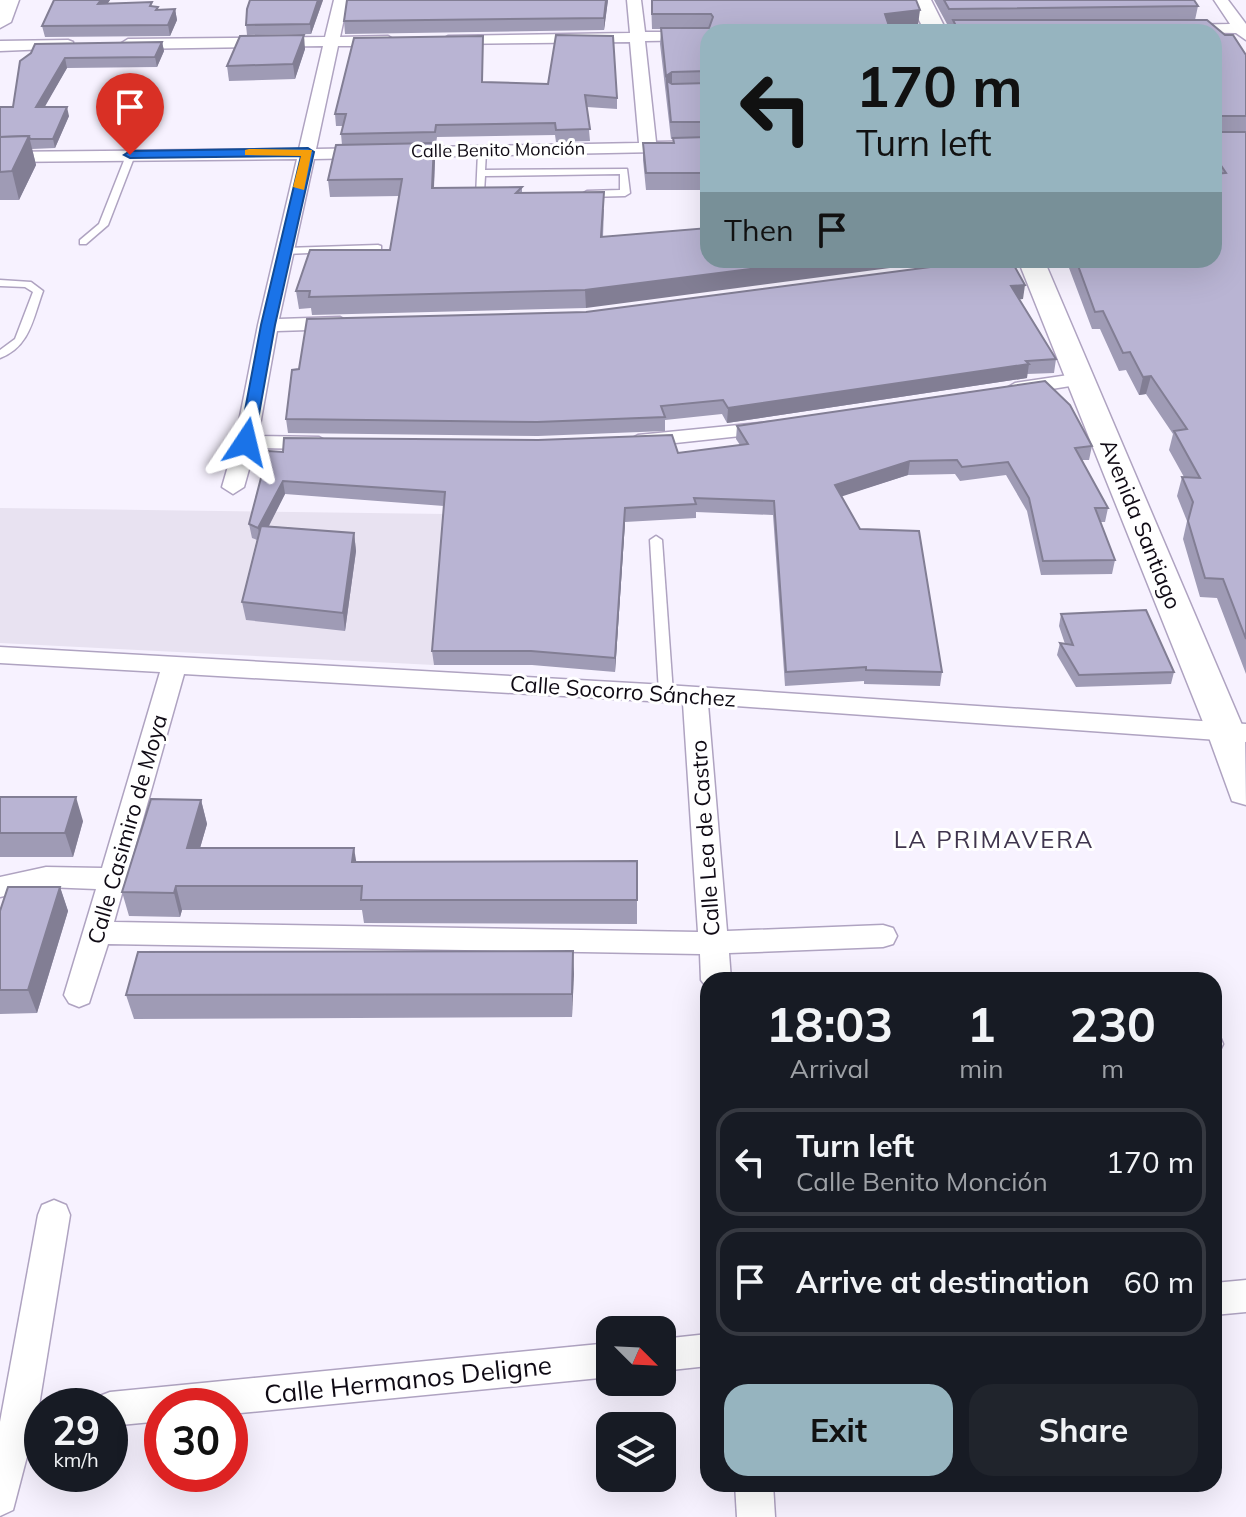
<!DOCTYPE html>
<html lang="en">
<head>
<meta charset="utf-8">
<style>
  body { margin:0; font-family:Mulish,sans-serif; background:#20242c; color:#f1f3f6; height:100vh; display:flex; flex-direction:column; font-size:30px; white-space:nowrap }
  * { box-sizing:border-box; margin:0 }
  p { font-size:26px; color:#9ea1a6 }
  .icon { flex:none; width:44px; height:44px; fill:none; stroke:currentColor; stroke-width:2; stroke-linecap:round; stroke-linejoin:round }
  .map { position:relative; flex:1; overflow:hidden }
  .sheet { position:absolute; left:700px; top:972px; width:522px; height:520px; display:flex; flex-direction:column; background:#171b24; border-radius:24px; box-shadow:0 8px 32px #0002 }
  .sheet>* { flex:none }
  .banner { position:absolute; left:700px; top:24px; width:522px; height:244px; border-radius:24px; box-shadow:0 8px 32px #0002; background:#96b4bf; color:#111; overflow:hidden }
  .needle { width:52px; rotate:114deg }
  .fabs { position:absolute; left:596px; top:1316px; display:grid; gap:16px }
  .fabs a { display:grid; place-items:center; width:80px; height:80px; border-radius:16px; background:#171b24; box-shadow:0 8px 32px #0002; font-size:40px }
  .speed { position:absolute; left:24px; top:1388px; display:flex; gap:16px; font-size:40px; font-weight:700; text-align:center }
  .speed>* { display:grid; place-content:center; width:104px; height:104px; border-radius:50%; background:#171b24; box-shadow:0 8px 32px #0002; line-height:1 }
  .speed small { font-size:20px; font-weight:400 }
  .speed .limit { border:12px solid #d22; background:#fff; color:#111 }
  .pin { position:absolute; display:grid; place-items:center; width:68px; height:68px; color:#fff; margin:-82px -34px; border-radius:50% 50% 50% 0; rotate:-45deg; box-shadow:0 0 8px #0007 }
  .pin .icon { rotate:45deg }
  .me { position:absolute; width:88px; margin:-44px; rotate:10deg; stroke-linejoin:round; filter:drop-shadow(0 0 6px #0008) }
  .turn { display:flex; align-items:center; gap:28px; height:168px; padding:0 24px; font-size:36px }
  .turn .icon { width:104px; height:104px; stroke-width:2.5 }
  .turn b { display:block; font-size:56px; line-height:68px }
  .then { display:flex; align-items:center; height:76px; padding:0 24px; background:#0003; gap:16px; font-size:30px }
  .eta { display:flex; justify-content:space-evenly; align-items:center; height:136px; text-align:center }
  .eta b { font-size:48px; font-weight:700; line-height:56px }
  .primary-button { display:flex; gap:16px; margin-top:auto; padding:16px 24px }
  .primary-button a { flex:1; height:92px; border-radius:24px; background:#96b4bf; color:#111; font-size:32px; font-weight:700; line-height:92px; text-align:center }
  .primary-button a+a { background:#20242c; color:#f1f3f6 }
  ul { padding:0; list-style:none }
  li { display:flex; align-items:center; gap:24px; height:108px; margin:0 16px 12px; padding:0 8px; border:4px solid #363941; border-radius:24px }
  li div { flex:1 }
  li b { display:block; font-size:30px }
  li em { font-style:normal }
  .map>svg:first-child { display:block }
  .built { fill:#e8e2f1 }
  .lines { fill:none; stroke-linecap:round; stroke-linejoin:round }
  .lane-casing { stroke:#afa3c1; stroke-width:3 }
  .street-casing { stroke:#afa3c1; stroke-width:3 }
  .secondary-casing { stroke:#afa3c1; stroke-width:3 }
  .lane { fill:#fff; fill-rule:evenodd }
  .street { fill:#fff; fill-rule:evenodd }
  .secondary { fill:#fff; fill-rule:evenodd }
  .wall { fill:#9f9bb5 }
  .shaded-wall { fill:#827e94 }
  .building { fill:#b9b4d3; stroke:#827e94; stroke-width:2 }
  .route { fill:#1a73e8; stroke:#114b97; stroke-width:2 }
  .slow { fill:#f59e0b }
  .labels { text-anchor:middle; stroke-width:6; stroke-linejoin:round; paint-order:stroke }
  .far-street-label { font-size:18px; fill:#0f0a14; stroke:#fff }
  .street-label { font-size:22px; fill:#0f0a14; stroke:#fff }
  .neighbourhood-label { font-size:24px; letter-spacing:2px; fill:#40354e; stroke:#fff }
  .near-street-label { font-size:26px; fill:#0f0a14; stroke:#fff }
</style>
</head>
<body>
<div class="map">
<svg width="1246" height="1517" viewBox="0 0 1246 1517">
  <rect width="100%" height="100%" fill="#f7f2ff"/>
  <polygon class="built" points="0,508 446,514 434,665 0,643"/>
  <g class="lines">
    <g class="lane-casing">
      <g id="lane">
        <polygon points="482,149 486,152 485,170 627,169 630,193 625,196 587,197 582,194 587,191 620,190 620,174 485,176 484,192 495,195 490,198 476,197 478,152"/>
        <polygon points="127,153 135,155 108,225 86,244 80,244 80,240 99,224"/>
        <polygon points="378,245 381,246 381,250 285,254 280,251 285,248"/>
        <path d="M 0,280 L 31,282 L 43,291 C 33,318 30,347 0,358 L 0,350 L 15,339 L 33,292 L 25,287 L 0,286 Z"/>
        <polygon points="656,536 662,540 673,693 666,697 659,693 650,540"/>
        <polygon points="1214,1038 1221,1039 1223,1044 1220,1050 1214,1052"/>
      </g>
    </g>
    <g class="street-casing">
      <g id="street">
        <polygon points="334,0 348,0 340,37 388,36 396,41 388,46 338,46 316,149 639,143 630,42 448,44 441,40 448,36 630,33 627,0 641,0 645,32 710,32 708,40 645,41 656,142 708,141 708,151 314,159 279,319 340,317 350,323 340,329 277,331 258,436 319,437 330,443 319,449 255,448 244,487 233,494 222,487 235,442 258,325 297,159 0,162 0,152 299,149 323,46 128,49 120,44 128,39 325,37"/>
        <polygon points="1214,0 1228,0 1246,24 1246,40 1236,33 1177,32 1177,26 1182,25 1230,24"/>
        <polygon points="986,27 993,32 899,32 906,28"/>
        <polygon points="68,40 73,42 73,48 0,51 0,41"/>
        <polygon points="1082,373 1092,379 1089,383 1015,395 1005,389 1015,383"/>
        <polygon points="770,422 777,424 780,428 777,432 638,447 627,441 638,435"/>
        <path d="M 0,647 L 666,685 L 1246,724 L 1246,742 L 708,704 L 727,931 L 883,925 L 893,928 L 897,936 L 893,944 L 883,947 L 729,953 L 731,980 L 708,980 L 708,989 L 701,980 L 700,954 L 108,944 L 89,1003 L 79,1007 L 69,1003 L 64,995 L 96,889 L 46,887 L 0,897 L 0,877 L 46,867 L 102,868 L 160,672 L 0,663 ZM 184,674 L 683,703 L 698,932 L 114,922 Z"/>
        <polygon points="54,1200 66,1205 70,1215 37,1418 13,1510 0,1516 0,1422 38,1215 42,1205"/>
        <polygon points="1246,1280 1246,1312 1214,1315 1214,1283"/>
        <polygon points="708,1334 708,1366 662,1371 662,1339"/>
        <polygon points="610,1343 610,1377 230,1414 230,1406 162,1406 162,1421 110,1426 110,1406 93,1406 97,1397 110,1392"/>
        <polygon points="735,1484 773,1484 775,1517 737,1517"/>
      </g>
    </g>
    <g class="secondary-casing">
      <g id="secondary">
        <polygon points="0,0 19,0 11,22 0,28"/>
        <polygon points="909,0 931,0 947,32 925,32"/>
        <polygon points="1018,260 1044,260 1245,732 1246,805 1232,801 1207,732"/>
      </g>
    </g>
    <use href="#lane" class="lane"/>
    <use href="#street" class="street"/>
    <use href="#secondary" class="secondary"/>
  </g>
  <g class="wall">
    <polygon points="54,0 110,0 107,4 153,6 158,10 175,9 177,20 170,36 45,37 42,26"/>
    <polygon points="250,0 323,0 311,34 247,35 246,25"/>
    <polygon points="347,0 608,0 604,30 345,34 344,21"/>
    <polygon points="651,0 916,0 918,25 708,32 708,190 646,190 643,160 643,143 673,143 673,139 671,139 660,44 661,29 652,29"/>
    <polygon points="934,0 1194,0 1198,6 1195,20 1207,20 1225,35 1233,35 1246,55 1246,674 1217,598 1200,597 1183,539 1187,521 1177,496 1182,477 1184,477 1169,450 1173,434 1146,394 1139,395 1126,370 1119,371 1100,329 1092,329 1066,260 1214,260 1214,32 952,32 953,24 947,24"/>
    <polygon points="483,36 483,82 617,98 617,109 587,107 590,141 556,142 555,135 437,137 436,144 434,144 435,160 434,188 522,187 522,193 604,209 603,237 586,308 312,315 311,308 299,309 296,291 390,250 400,196 330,197 328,180 342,145 341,134 343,126 336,126 335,114"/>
    <polygon points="162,42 164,51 157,67 67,68 44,107 69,116 55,148 32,149 36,165 19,200 0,200 0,107 13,107 20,61"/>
    <polygon points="305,49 295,79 229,81 227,66"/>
    <polygon points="1019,299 1056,359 1054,373 1027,374 1027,378 727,423 722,414 665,420 665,431 538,436 288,433 286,419 299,369 586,312 1023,299"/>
    <polygon points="737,426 1092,446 1089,460 1082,460 1108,508 1105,522 1100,522 1115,560 1112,574 1041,575 1027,511 1006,475 960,481 955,474 908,475 841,496 942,672 940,686 864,684 864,681 785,686 773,515 696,512 696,518 625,522 615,672 532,665 434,665 432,651 444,506 285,494 269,526 354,533 356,551 345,631 246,620 242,602 257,540 252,538 249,524 268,451 678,453 740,445 736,439"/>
    <polygon points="1061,614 1174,672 1171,684 1076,687 1057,655 1060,643 1065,644 1059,626"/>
    <polygon points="0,797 83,821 73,857 0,857"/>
    <polygon points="201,800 207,824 200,848 356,862 637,861 637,924 364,923 362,910 182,910 180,917 129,916 122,892"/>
    <polygon points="60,887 68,911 37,1013 0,1014 0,911"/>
    <polygon points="573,951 572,1017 134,1019 126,995"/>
  </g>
  <g class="shaded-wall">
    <polygon points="101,0 110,0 100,15 98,4"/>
    <polygon points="318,0 323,0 311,34 310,24"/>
    <polygon points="606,0 608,0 604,30 604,18"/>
    <polygon points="175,9 177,20 170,36 168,25"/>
    <polygon points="920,10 918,25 884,30 885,14"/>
    <polygon points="304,35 305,49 295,79 293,64"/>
    <polygon points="162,42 164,51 157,67 155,57"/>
    <polygon points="65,58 67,68 39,117 36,107"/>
    <polygon points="672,72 672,88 667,81 666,92 666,76"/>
    <polygon points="67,107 69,116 55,148 53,139"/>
    <polygon points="29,136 36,165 19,200 12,171"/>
    <polygon points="434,143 435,160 433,205 432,188"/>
    <polygon points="820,260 951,260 586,308 585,290"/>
    <polygon points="1025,285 1023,299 1009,300 1011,286"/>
    <polygon points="1029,364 1027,378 727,423 728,408"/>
    <polygon points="1151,376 1146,394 1139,395 1143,377"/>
    <polygon points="910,461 908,475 834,499 835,485"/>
    <polygon points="283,481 285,494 261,541 258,528"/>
    <polygon points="625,508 625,522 615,672 615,658"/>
    <polygon points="354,533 356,551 345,631 343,613"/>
    <polygon points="76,797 83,821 73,857 65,833"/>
    <polygon points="201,800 207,824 193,872 187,848"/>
    <polygon points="354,848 358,872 352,862"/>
    <polygon points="176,886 182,910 180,917 174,893"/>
    <polygon points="60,887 68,911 37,1013 28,990"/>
    <polygon points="573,951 574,974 572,1017 572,994"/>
  </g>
  <g class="building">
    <polygon points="54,0 101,0 98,4 152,2 150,6 158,7 156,10 175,9 168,25 42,26"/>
    <polygon points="250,0 318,0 310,24 246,25 247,9"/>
    <polygon points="347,0 606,0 604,18 344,21"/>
    <polygon points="652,0 916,0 920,10 885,14 891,32 708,32 708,71 672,72 666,76 661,28 709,28 713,17 711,14 652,14"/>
    <polygon points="944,0 1194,0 1198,6 949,9"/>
    <polygon points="953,20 1207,20 1225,35 1233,35 1246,55 1246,116 1218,116 1215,129 1218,132 1246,132 1246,639 1223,579 1205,578 1188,521 1193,502 1182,477 1200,478 1174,431 1187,429 1151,376 1143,377 1130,352 1123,353 1103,311 1095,312 1076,260 1214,260 1214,174 1226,173 1214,155 1214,32 959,32"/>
    <polygon points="304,35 293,64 227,66 240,36"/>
    <polygon points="556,35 613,36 617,98 585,95 590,129 556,130 555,123 436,125 435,132 341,134 346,114 335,114 354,38 483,36 482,82 548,84"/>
    <polygon points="162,42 155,57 65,58 36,107 67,107 53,139 30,139 29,136 0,137 0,107 13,107 20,61 31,53 35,44"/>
    <polygon points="667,81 672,84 708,83 708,122 671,122"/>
    <polygon points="29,136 12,171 0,172 0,137"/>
    <polygon points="708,137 708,173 646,173 643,143 674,143 673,138"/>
    <polygon points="434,143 432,188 522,187 516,193 604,192 601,237 708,228 708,260 820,260 585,290 309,297 310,291 296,291 310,250 390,250 402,179 328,180 336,145"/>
    <polygon points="984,260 1011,260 1025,285 1011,286 1056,359 1026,361 1029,364 728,408 723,400 661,406 665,417 537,422 286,419 292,370 299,369 307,319 586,312"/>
    <polygon points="1045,381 1070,405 1092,446 1075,448 1108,508 1095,508 1115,560 1043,561 1029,498 1008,462 962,467 957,460 910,461 835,485 860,529 919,531 942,672 866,670 866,667 786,672 774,501 694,498 696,504 625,508 615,658 531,651 432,651 445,492 283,481 258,528 249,524 268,451 283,452 284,438 538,440 672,435 678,453 748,444 737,426"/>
    <polygon points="261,526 354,533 343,613 242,602"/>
    <polygon points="1146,610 1174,672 1079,675 1060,643 1073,645 1061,614"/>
    <polygon points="0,797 76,797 65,833 0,833"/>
    <polygon points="151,799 201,800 187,848 354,848 352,862 637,861 637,900 361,900 362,886 176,886 174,893 122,892"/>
    <polygon points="8,887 60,887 28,990 0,990 0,911"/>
    <polygon points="573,951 572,994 126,995 138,952"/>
  </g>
  <polygon class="route" points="308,148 314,152 275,325 254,442 246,446 239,442 261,325 301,156 130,158 124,155 130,151"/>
  <polygon class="slow" points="249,149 312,150 304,190 293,187 301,156 245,155 245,150"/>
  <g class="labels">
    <g class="far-street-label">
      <text transform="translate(498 150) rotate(-1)" y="6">Calle Benito Monción</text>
    </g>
    <g class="street-label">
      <text transform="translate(1141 524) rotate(68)" y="8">Avenida Santiago</text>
      <text transform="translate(623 691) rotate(4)" y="8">Calle Socorro Sánchez</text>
      <text transform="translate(127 829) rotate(-74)" y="8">Calle Casimiro de Moya</text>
      <text transform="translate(705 838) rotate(-94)" y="8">Calle Lea de Castro</text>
    </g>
    <g class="neighbourhood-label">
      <text x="994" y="848">LA PRIMAVERA</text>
    </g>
    <g class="near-street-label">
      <text transform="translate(408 1380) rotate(-6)" y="9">Calle Hermanos Deligne</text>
    </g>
  </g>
</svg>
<div class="fabs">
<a><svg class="needle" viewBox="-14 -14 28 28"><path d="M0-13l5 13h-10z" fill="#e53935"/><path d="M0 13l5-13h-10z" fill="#9ea1a6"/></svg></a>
<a><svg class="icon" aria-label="layers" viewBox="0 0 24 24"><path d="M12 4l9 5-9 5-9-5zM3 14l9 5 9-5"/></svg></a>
</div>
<div class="speed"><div>29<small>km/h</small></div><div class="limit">30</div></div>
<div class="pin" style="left:130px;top:155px;background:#d93025"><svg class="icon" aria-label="arrive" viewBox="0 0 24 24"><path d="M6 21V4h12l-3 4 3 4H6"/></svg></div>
<svg class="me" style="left:246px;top:442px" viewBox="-20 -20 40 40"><path d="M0-17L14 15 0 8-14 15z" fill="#1a73e8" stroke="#fff" stroke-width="4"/></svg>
<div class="banner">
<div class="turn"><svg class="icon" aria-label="left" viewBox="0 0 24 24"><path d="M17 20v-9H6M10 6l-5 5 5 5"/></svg><div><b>170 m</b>Turn left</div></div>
<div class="then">Then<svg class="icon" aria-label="arrive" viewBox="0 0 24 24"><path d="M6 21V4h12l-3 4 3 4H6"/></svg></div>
</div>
<section class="sheet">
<div class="eta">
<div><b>18:03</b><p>Arrival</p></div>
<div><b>1</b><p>min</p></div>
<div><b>230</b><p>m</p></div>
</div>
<ul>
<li><svg class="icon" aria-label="left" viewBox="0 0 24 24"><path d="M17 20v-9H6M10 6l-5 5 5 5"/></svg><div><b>Turn left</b><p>Calle Benito Monción</p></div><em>170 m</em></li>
<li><svg class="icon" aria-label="arrive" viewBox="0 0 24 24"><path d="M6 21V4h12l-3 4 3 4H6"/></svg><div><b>Arrive at destination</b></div><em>60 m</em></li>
</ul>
<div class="primary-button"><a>Exit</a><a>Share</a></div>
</section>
</div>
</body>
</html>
